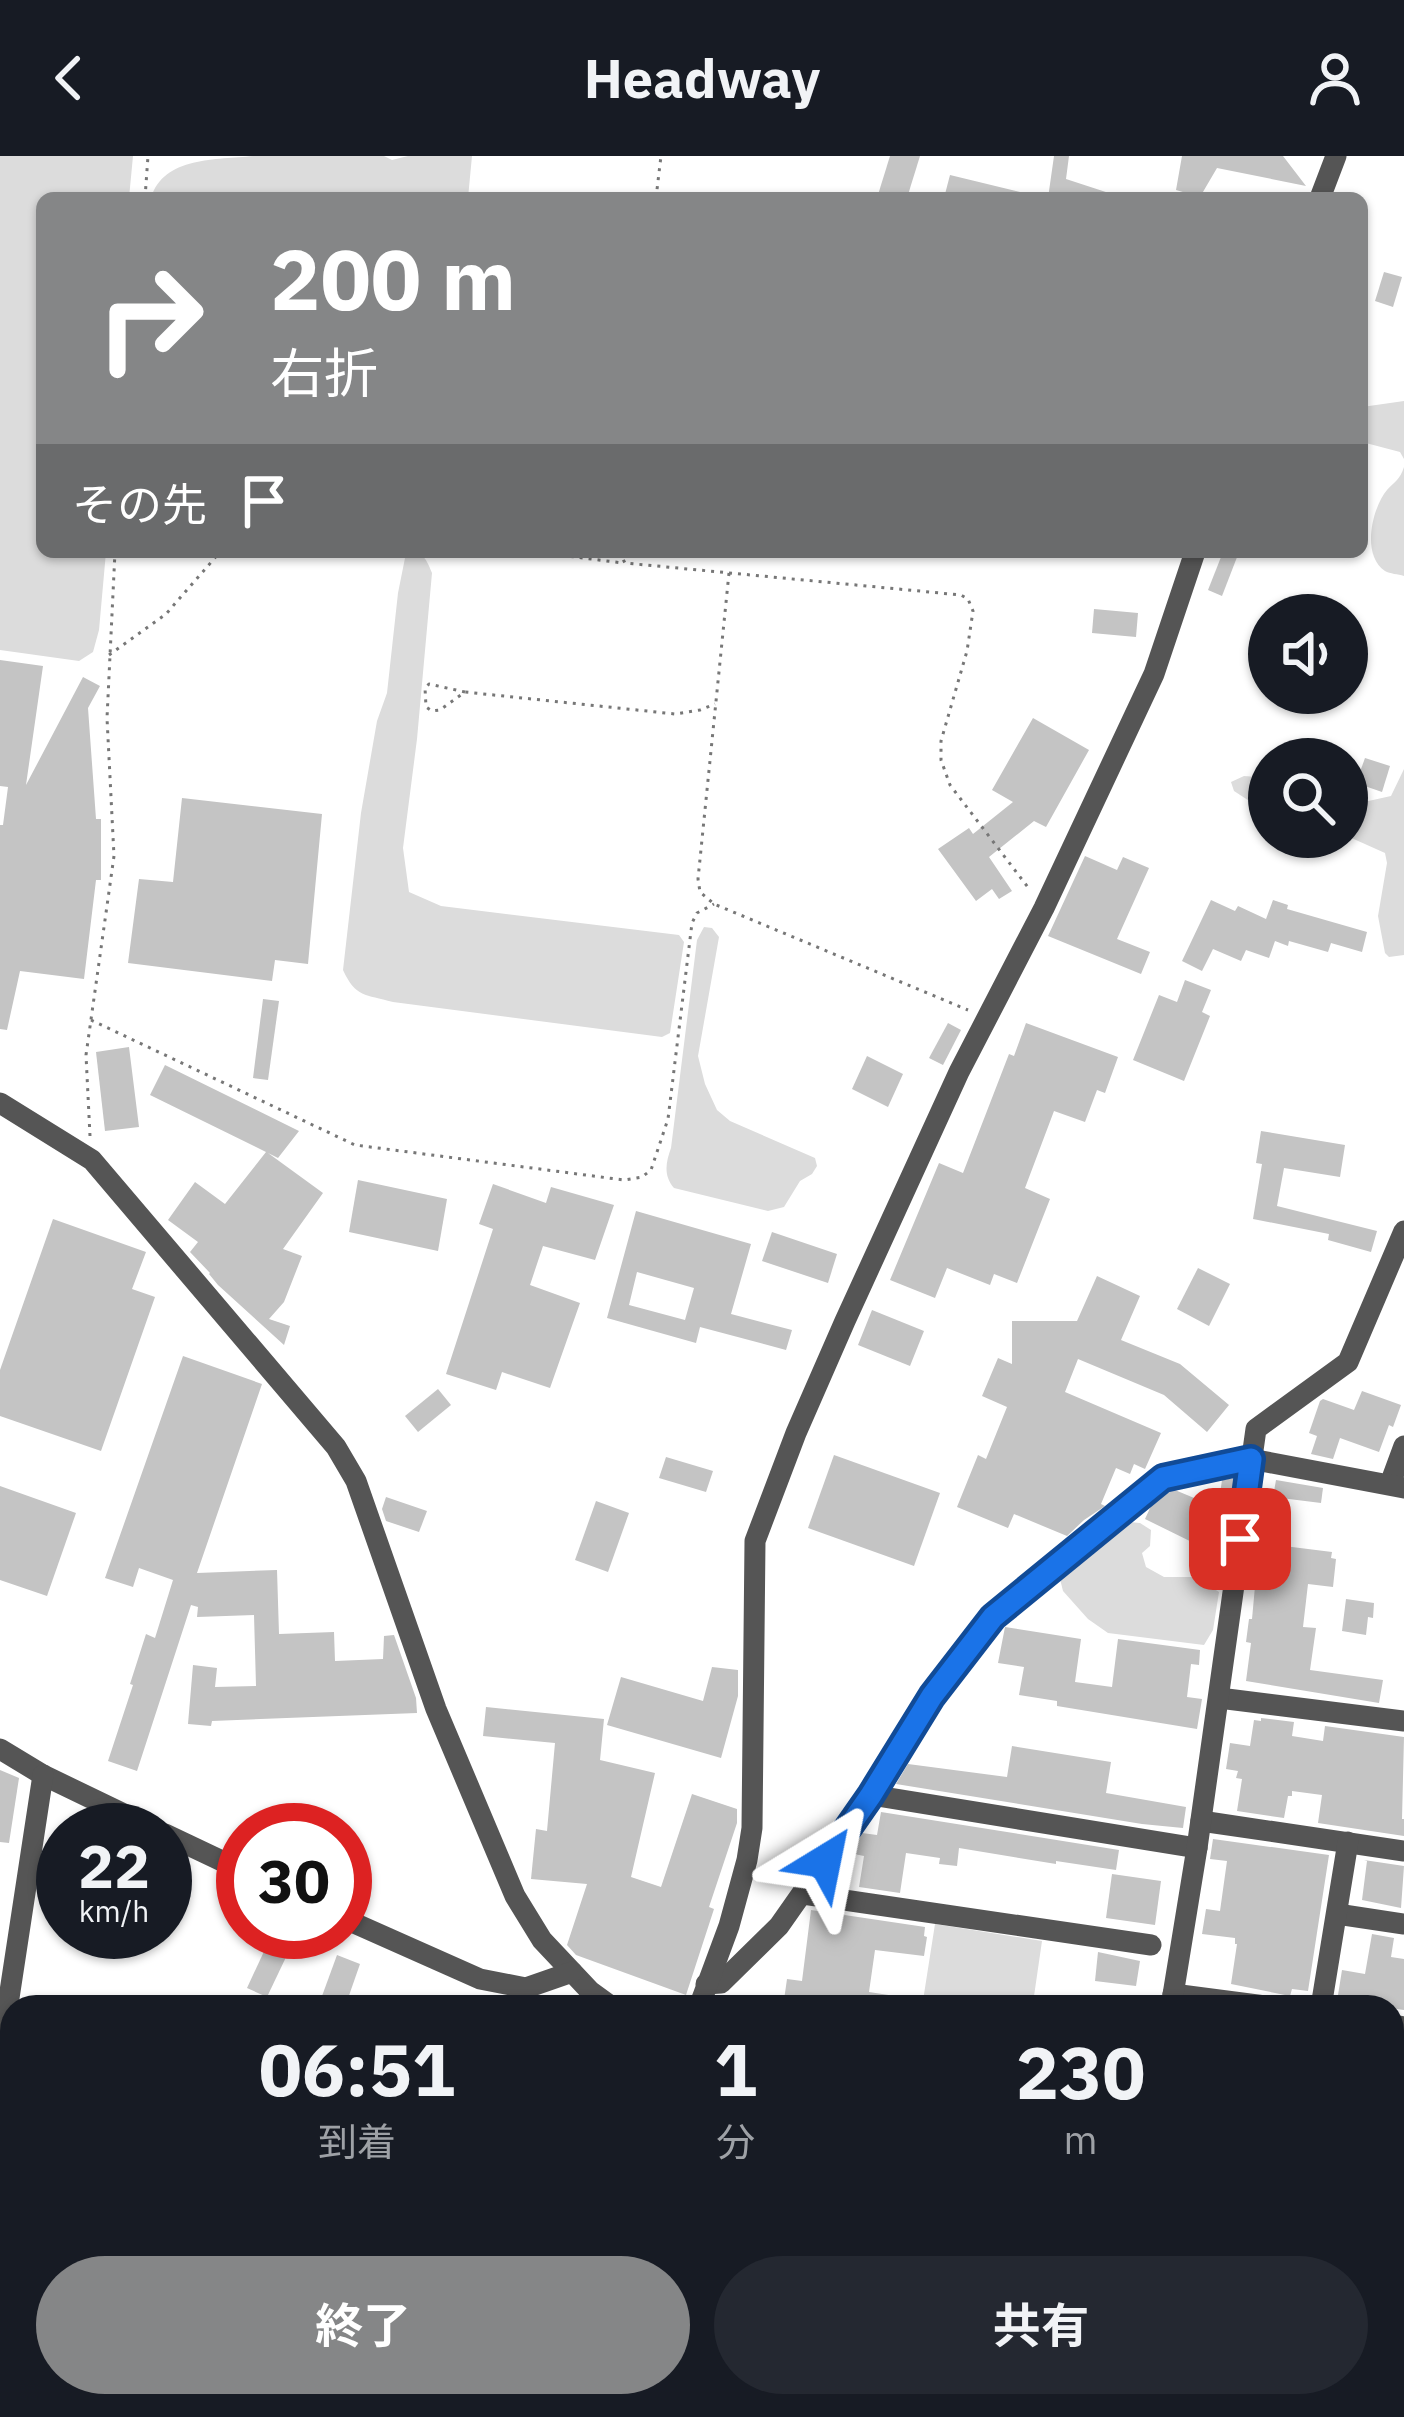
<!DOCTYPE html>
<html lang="ja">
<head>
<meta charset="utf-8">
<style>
  body { margin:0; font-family:"IBM Plex Sans","Noto Sans JP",sans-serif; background:#242831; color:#f1f3f6; height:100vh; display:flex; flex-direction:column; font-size:45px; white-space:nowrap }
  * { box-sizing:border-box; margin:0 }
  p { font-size:39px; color:#9ea1a6 }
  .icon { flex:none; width:66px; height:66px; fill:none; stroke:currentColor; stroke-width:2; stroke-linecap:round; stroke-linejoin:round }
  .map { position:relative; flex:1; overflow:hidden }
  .details { position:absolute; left:0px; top:1839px; width:1404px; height:423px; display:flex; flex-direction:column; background:#171b24; border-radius:36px 36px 0 0; box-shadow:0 3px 9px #0004 }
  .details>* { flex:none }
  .banner { position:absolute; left:36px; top:36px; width:1332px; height:366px; border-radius:18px; box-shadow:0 3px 9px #0004; background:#858687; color:#fff; overflow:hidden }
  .buttons { position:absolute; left:1248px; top:438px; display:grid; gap:24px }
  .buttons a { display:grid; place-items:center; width:120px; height:120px; border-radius:50%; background:#171b24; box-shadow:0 3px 9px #0004; font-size:60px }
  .speed { position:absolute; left:36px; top:1647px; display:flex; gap:24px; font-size:60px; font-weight:700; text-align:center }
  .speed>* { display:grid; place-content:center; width:156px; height:156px; border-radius:50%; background:#171b24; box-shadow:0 3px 9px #0004; line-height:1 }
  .speed small { font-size:30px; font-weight:400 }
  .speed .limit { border:18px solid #d22; background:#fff; color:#111 }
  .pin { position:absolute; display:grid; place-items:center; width:102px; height:102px; color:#fff; margin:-51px; border-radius:24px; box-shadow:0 6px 18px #0006 }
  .me { position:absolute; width:132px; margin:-66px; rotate:35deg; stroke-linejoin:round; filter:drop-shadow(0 0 9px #0008) }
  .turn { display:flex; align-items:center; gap:42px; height:252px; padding:0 36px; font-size:54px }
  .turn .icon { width:156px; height:156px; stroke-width:2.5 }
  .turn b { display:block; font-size:84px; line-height:102px }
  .then { display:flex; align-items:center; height:114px; padding:0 36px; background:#0003; gap:24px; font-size:45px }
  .eta { display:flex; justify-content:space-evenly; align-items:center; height:204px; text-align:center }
  .eta b { font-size:72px; font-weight:700; line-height:84px }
  .button { display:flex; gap:24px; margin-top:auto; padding:24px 36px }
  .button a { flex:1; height:138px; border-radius:72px; background:#858687; color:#fff; font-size:48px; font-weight:700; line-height:138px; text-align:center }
  .button a+a { background:#242831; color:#f1f3f6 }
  header { display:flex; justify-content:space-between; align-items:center; height:156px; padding:0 36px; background:#171b24; font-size:54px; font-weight:700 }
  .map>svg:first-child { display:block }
  .green { fill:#dcdcdc }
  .building { fill:#c4c4c4; fill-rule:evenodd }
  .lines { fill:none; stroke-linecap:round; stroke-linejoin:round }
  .path { stroke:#777; stroke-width:3; stroke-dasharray:3 6; stroke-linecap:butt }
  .minor { stroke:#555; stroke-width:21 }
  .route-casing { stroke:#114b97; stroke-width:30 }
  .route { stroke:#1a73e8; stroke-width:21 }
</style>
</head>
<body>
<header><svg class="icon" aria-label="back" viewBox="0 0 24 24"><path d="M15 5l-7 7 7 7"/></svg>Headway<svg class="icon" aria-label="person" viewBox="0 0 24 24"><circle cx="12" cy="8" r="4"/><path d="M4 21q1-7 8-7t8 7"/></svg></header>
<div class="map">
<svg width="1404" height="2261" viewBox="0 0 1404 2261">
  <rect width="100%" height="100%" fill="#fff"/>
  <g class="green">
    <polygon points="0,0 133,0 129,42 42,42 42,396 106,396 99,474 93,496 79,505 0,494"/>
    <path d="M 253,0 L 384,0 L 392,4 L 408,0 L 472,0 L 468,42 L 151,42 C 164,0 217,4 253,0 Z"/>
    <polygon points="1404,245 1404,303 1400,296 1362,286 1362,251"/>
    <path d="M 1404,311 L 1404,420 C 1398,418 1390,418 1385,415 C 1361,399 1372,352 1387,334 C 1395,325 1400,324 1404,311 Z"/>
    <path d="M 412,396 C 424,396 428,407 432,417 L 417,583 L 403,692 L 409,736 L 441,750 L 679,779 L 684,786 L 670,877 L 662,881 L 393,846 C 365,838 356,842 343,814 L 361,657 L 377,565 L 387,537 L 398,437 L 405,402 Z"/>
    <polygon points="1404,613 1404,799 1389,801 1385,797 1378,760 1387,707 1385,697 1347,680 1347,643 1364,646 1391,640"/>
    <polygon points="1244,620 1269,622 1269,653 1254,648 1234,635 1231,626"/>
    <path d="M 704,771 L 712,772 L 719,781 L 698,900 L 705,928 L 717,954 L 730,965 L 815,1002 L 817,1010 L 812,1018 L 800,1025 L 784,1051 L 768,1055 L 674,1032 C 663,1019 666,1006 671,992 L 697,784 Z"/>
    <polygon points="1129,1366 1140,1367 1151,1374 1150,1390 1142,1397 1146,1411 1164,1421 1195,1421 1219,1436 1213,1474 1204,1489 1108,1477 1088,1463 1063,1435 1060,1423 1110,1374"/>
    <polygon points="935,1768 1042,1785 1033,1847 982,1839 980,1851 922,1851"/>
  </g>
  <g class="building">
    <polygon points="890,0 920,0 907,42 877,42"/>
    <polygon points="1054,0 1069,0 1066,23 1115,39 1114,42 1048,42"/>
    <polygon points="1182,0 1283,0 1306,30 1217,12 1200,41 1176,34"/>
    <polygon points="950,19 1020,36 1020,42 944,42"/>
    <polygon points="1384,116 1402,121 1393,151 1375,145"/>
    <polygon points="1223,396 1239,396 1222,440 1208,434"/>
    <polygon points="1094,453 1138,457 1136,481 1092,477"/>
    <polygon points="0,504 43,510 26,629 83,521 100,530 88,552 96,663 101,663 101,724 96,724 84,823 20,815 7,874 0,873 0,669 3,669 8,631 0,630"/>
    <polygon points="1033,562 1089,594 1046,671 1034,665 989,701 1012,735 999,743 992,733 976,745 938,693 969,672 973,678 1013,646 992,634"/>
    <polygon points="1365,602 1390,610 1382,636 1356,627"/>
    <polygon points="182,642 322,658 308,808 275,804 272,825 128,807 139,723 173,726"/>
    <polygon points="1085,700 1117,714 1123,701 1149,712 1117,783 1150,796 1141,818 1048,780"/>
    <polygon points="1211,744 1235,755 1238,750 1266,763 1273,744 1288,749 1287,753 1367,776 1362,796 1331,787 1328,796 1289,785 1288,790 1275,785 1269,802 1246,794 1241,805 1213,793 1202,815 1182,805"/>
    <polygon points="1185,824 1211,834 1202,856 1210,860 1184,925 1133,904 1159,839 1177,846"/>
    <polygon points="263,843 279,845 268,924 253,922"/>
    <polygon points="948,867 961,874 943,909 929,902"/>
    <polygon points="1026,867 1118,901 1105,937 1097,934 1085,966 1054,955 1025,1032 1050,1043 1017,1127 994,1118 990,1129 947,1112 935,1142 890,1124 939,1007 963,1017 1009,898 1014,900"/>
    <polygon points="129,891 139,971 105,975 96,896"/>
    <polygon points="867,900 903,918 888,951 852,933"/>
    <polygon points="165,909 299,975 278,1002 268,997 323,1037 283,1093 302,1100 284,1146 269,1163 290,1170 284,1189 218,1129 209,1118 210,1117 190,1096 198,1086 168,1064 195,1026 225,1048 266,996 150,939"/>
    <polygon points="1261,975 1345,989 1340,1021 1284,1012 1277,1050 1377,1075 1371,1096 1328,1084 1329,1078 1253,1063 1262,1008 1256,1007"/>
    <polygon points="358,1024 447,1043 438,1095 349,1076"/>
    <polygon points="493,1028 546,1047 551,1031 614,1049 595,1104 543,1090 530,1129 580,1147 550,1232 502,1216 496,1234 446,1218 493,1073 479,1068"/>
    <path d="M 636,1055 L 751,1088 L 731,1158 L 792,1174 L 786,1194 L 700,1171 L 696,1187 L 607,1162 ZM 637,1116 L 694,1132 L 685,1164 L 629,1149 Z"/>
    <polygon points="53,1063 146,1096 132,1133 155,1141 101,1295 0,1260 0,1214"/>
    <polygon points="772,1076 837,1098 828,1127 762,1105"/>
    <polygon points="1198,1112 1230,1128 1209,1170 1177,1153"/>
    <polygon points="1097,1120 1140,1140 1121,1184 1180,1208 1229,1249 1207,1276 1164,1239 1078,1203 1065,1236 1161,1277 1145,1313 1134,1308 1130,1318 1116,1312 1101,1348 1105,1350 1084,1364 1067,1380 1014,1358 1008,1372 957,1351 978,1299 986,1303 1007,1251 982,1240 998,1202 1012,1208 1012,1165 1077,1165"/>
    <polygon points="872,1154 924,1175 910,1210 858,1189"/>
    <polygon points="183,1200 262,1228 197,1417 277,1414 279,1478 334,1476 335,1505 383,1503 384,1480 394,1479 416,1542 417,1557 212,1565 211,1570 188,1568 193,1509 217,1512 215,1531 256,1530 254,1459 197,1461 198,1451 191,1449 137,1615 108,1605 133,1529 130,1528 146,1478 155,1482 173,1424 139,1412 133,1431 105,1422"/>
    <polygon points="438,1233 451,1249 418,1276 405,1260"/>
    <polygon points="1362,1235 1401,1249 1393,1271 1389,1269 1379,1296 1340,1282 1333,1303 1311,1298 1317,1280 1309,1277 1320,1245 1323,1243 1354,1254"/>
    <polygon points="834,1299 940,1337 914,1410 808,1372"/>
    <polygon points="666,1301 713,1315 706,1336 659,1322"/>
    <polygon points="1234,1322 1226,1377 1215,1376 1206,1393 1145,1363 1151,1350 1170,1335 1175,1334 1218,1352 1222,1324"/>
    <polygon points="1276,1324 1323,1332 1321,1347 1273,1341"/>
    <polygon points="0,1330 76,1357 47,1440 0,1424"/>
    <polygon points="386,1341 427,1355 419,1376 386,1365 382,1353"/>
    <polygon points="596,1345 629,1357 608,1416 575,1404"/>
    <polygon points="1259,1387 1332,1396 1331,1402 1336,1403 1333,1431 1308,1428 1303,1471 1316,1472 1310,1514 1383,1524 1379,1547 1246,1525 1251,1487 1246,1486 1249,1463 1252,1463"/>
    <polygon points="1346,1443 1374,1447 1373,1462 1368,1461 1366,1479 1342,1475"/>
    <polygon points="1005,1471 1081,1483 1075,1526 1112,1531 1118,1483 1200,1494 1199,1509 1191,1508 1187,1541 1202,1543 1197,1573 1057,1550 1057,1545 1019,1539 1024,1511 998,1507"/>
    <polygon points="712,1511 738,1514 738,1540 721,1602 607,1569 621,1521 703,1545"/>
    <polygon points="486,1551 604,1563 600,1604 655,1617 631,1721 661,1731 692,1638 737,1653 737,1667 709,1751 714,1753 686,1839 576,1799 567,1789 587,1728 531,1723 536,1673 547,1675 555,1587 483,1580"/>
    <polygon points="1261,1562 1294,1566 1292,1580 1323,1585 1325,1570 1404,1581 1402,1663 1404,1663 1404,1680 1318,1667 1322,1639 1292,1635 1292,1640 1288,1640 1284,1662 1237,1655 1242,1623 1236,1622 1238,1615 1226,1613 1230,1587 1250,1590 1254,1564 1261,1565"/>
    <polygon points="1012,1590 1111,1606 1106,1637 1186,1651 1183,1672 1142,1668 896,1628 908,1608 1007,1621"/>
    <polygon points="0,1614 19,1622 9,1687 0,1686"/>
    <polygon points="881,1656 1119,1694 1116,1714 1056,1705 1056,1708 959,1692 957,1710 939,1708 940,1702 906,1697 900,1737 859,1731 864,1700 854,1698 855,1687 862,1677 877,1679"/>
    <polygon points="1213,1683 1329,1699 1308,1835 1292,1833 1290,1840 1231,1828 1237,1788 1235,1788 1235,1782 1202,1778 1206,1753 1220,1755 1227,1705 1210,1703"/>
    <polygon points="1364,1704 1404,1710 1401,1752 1362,1744 1367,1705"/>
    <polygon points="1112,1718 1161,1725 1155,1769 1106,1762"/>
    <polygon points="811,1754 925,1771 924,1780 927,1781 924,1800 875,1794 869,1836 908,1842 908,1851 783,1851 787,1823 802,1825"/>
    <polygon points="273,1776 298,1776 267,1841 247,1832"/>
    <polygon points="1372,1778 1394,1782 1391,1801 1404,1803 1404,1854 1375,1850 1376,1846 1338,1839 1342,1814 1365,1818"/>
    <polygon points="1098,1796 1140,1805 1136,1830 1095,1825"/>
    <polygon points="337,1799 360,1808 345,1851 318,1851"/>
  </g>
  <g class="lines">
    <g class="path">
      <polyline points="145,42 148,0"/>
      <polyline points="656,42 661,0"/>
      <polyline points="535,396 623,407"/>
      <polyline points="619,396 625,407 961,439 968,443 973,455 967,495 941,585 941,604 950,629 1030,734"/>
      <polyline points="729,417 698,723 700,736 714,748 968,854"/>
      <polyline points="109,499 166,458 220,396"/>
      <polyline points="465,536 429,528 425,532 426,551 432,555 440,554 465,536 675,558 700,554 715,548"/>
      <polyline points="91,864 355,989 624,1024 642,1021 651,1014 668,963 692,767 697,757 714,748"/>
      <polyline points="90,980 86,899 114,700 107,562 115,396"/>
    </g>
    <g class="minor">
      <polyline points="1320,42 1336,0"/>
      <polyline points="0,947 92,1004 336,1291 356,1325 436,1553 515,1740 542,1784 590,1835 612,1851"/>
      <polyline points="1390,1328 1404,1290"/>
      <polyline points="1219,1542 1404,1565"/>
      <polyline points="0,1593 43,1619 157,1674"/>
      <polyline points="871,1639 1197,1692"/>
      <polyline points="1201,1665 1404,1695"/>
      <polyline points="165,1678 243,1715"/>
      <polyline points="803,1738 1151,1789"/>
      <polyline points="1337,1758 1404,1768"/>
      <polyline points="345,1763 480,1823 526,1832 572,1816"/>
      <polyline points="706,1828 721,1827 779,1770 871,1639 932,1540 993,1461 1163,1321 1251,1303 1404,1332"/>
      <polyline points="1173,1838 1273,1851"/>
      <polyline points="699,1851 729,1770 747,1704 752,1672 755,1385 796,1277 845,1165 959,916 1044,752 1154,518 1195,396"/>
      <polyline points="1171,1851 1197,1692 1256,1273 1348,1206 1404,1075"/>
      <polyline points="1321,1851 1348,1686"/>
      <polyline points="1392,1869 1404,1871"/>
      <polyline points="0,1901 43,1619"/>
      <polyline points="1392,1947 1404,1949"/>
      <polyline points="1392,2013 1404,2008"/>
      <polyline points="0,2069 12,2071"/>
      <polyline points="382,2250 428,2257 431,2261"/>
      <polyline points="693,2250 694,2261"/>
      <polyline points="1144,2250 1185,2261"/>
      <polyline points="222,2261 224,2250"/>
      <polyline points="1204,2261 1212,2250"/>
    </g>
  </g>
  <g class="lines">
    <g class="route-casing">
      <polyline id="route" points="825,1705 871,1639 932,1540 993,1461 1163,1322 1251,1303 1240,1383"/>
    </g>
    <use href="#route" class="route"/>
  </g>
</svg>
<div class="buttons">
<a><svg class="icon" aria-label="sound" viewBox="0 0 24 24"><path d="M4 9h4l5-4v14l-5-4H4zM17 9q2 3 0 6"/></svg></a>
<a><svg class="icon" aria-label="search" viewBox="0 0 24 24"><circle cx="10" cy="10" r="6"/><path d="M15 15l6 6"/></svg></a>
</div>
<div class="speed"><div>22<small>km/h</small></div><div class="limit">30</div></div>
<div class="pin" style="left:1240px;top:1383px;background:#d93025"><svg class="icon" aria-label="arrive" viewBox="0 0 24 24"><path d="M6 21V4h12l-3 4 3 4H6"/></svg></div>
<svg class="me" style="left:825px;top:1705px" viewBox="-20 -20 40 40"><path d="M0-17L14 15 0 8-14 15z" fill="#1a73e8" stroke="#fff" stroke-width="4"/></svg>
<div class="banner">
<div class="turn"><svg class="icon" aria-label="right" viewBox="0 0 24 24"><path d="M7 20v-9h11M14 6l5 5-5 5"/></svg><div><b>200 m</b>右折</div></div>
<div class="then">その先<svg class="icon" aria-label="arrive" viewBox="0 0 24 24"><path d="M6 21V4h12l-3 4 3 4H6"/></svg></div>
</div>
<section class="details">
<div class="eta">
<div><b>06:51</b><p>到着</p></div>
<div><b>1</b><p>分</p></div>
<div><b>230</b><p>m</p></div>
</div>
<div class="button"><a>終了</a><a>共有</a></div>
</section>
</div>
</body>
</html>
